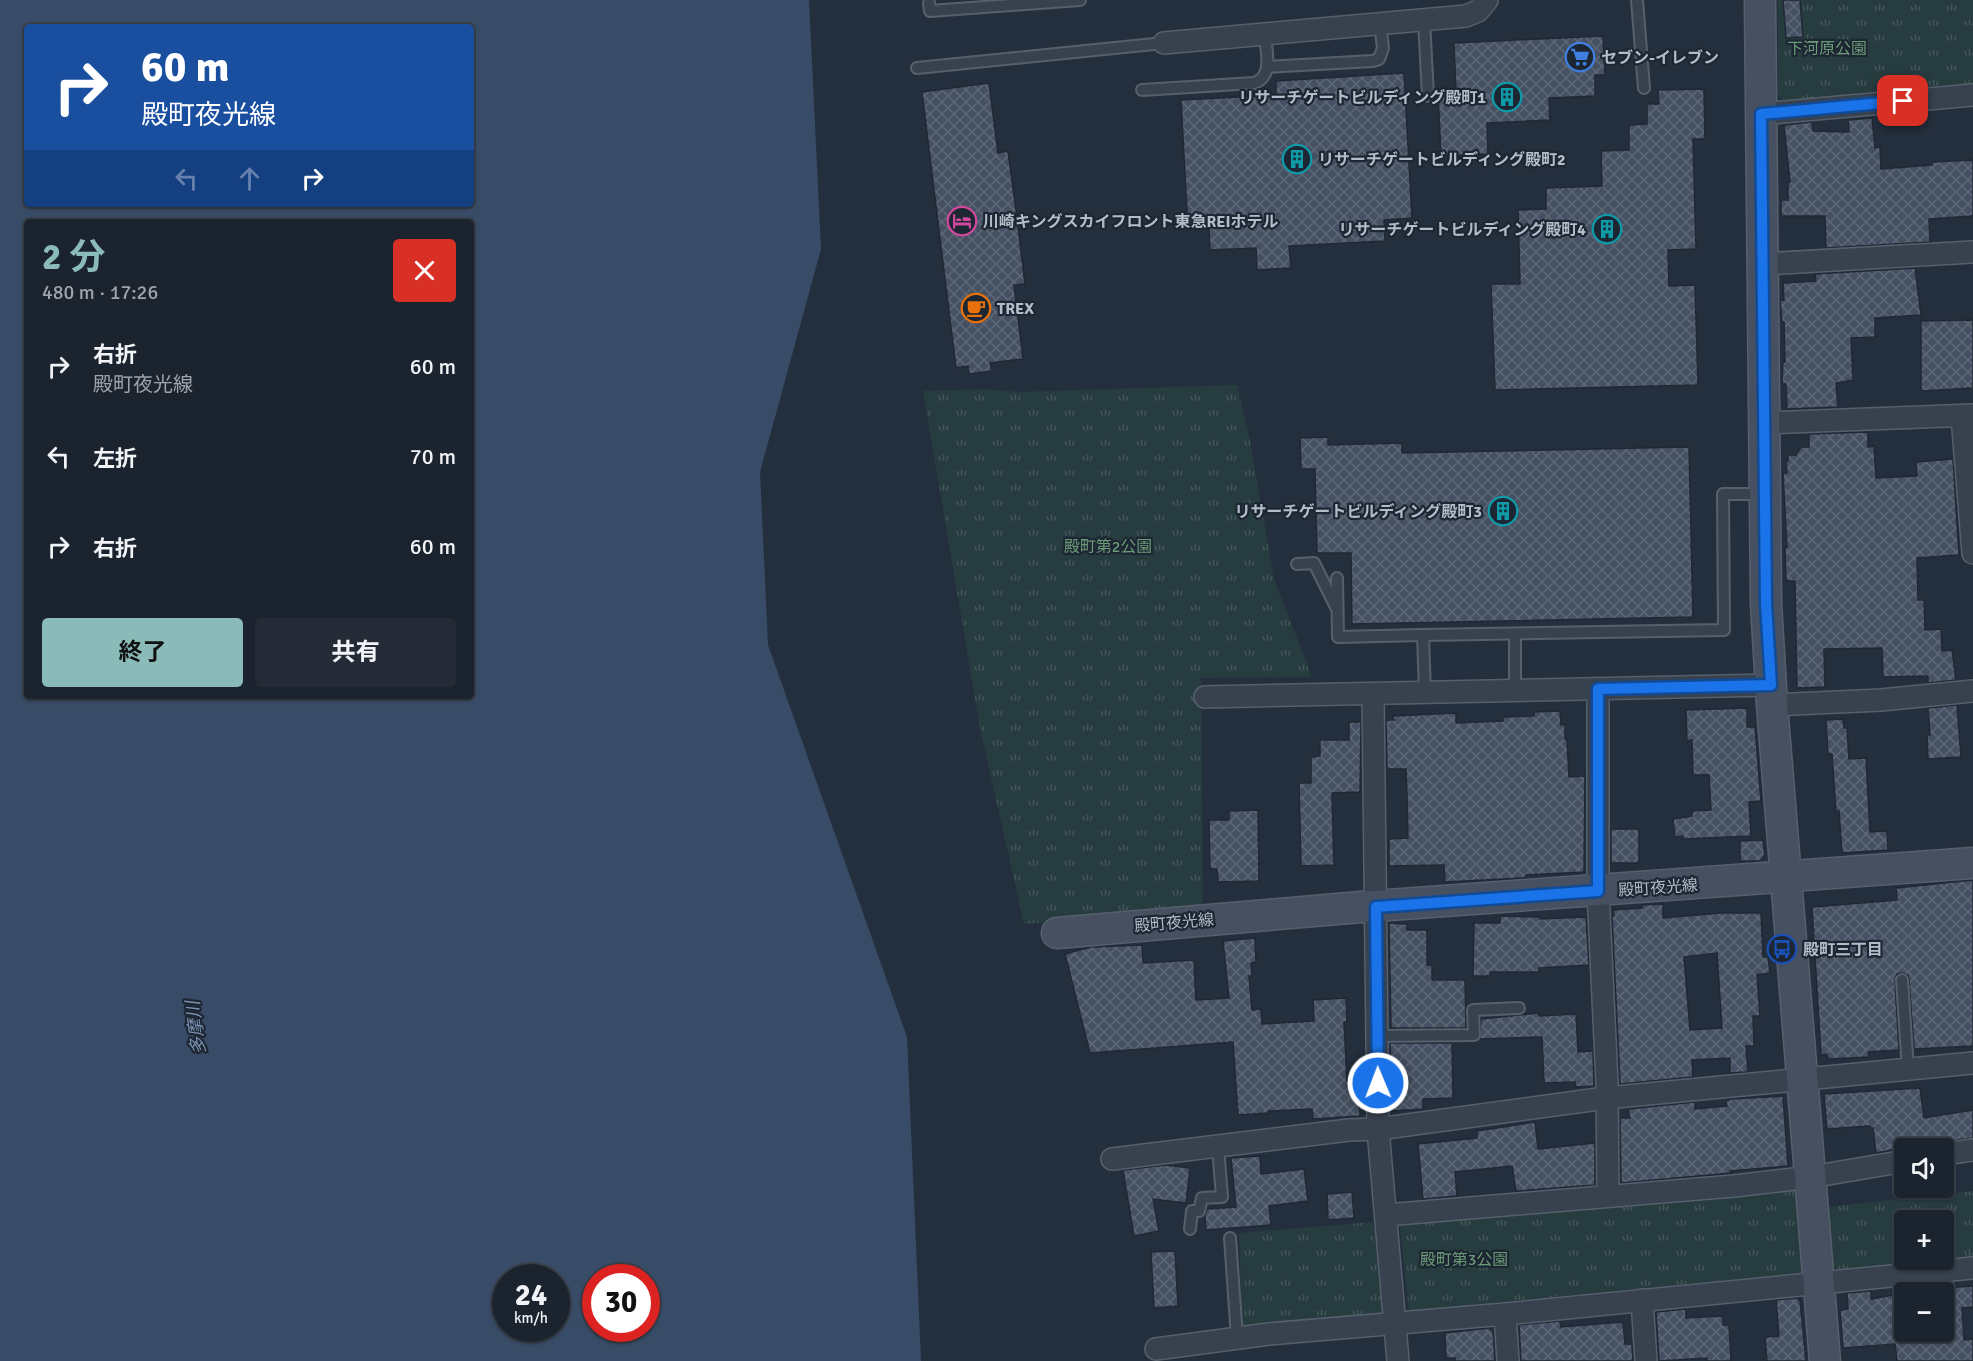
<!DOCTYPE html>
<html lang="ja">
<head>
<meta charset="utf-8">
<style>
  body { margin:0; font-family:Signika,"Noto Sans JP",sans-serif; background:#242b36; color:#f1f3f6; height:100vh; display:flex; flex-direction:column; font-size:22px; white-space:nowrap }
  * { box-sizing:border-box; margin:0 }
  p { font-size:20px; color:#a0a4aa }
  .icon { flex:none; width:33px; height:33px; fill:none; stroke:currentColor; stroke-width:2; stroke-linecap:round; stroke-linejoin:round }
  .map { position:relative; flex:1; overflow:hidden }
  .sheet { position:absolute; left:24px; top:219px; width:450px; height:480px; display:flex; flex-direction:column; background:#1b232e; border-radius:6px; box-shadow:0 2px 4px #0004,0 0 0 2px #39404a }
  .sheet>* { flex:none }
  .top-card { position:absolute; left:24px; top:24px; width:450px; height:183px; border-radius:6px; box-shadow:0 2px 4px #0004,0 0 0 2px #39404a; background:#1a4fa0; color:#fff; overflow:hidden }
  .tools { position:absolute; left:1894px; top:1138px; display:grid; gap:12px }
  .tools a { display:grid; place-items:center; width:60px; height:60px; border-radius:6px; background:#1b232e; box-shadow:0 2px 4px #0004,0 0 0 2px #39404a; font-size:30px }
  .speed { position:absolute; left:492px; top:1264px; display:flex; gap:12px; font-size:30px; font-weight:700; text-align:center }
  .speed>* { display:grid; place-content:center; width:78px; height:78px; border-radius:50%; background:#1b232e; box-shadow:0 2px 4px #0004,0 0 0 2px #39404a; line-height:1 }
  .speed small { font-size:15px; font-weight:400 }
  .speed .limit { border:9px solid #d22; background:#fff; color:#111 }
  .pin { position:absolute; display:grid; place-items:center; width:51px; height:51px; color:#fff; margin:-26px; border-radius:12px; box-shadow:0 3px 9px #0006 }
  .me { position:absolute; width:66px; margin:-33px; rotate:359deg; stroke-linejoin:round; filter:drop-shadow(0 0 4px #0008) }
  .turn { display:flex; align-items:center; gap:21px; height:126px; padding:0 18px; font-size:27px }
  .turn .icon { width:78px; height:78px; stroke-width:2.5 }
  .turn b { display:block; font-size:42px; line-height:51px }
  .lanes { display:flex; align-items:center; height:57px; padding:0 18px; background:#0003; justify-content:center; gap:30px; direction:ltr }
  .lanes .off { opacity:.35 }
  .round { display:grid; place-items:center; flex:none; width:63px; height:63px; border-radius:6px; background:#242b36 }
  .overview { display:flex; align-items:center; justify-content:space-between; height:102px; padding:0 18px }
  h1 { font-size:36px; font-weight:700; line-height:45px; color:#8bbbb9 }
  .button { display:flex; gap:12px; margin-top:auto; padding:12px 18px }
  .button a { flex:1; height:69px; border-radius:6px; background:#8bbbb9; color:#111; font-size:24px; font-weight:700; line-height:69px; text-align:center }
  .button a+a { background:#242b36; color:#f1f3f6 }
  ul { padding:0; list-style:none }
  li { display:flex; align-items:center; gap:18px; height:90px; padding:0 18px }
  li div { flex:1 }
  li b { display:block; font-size:22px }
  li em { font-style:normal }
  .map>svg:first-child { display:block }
  .park { fill:url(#park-tufts); fill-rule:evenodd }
  .water { fill:#394c67; fill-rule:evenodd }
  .building { fill:url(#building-cross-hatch); stroke:#1f2835; stroke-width:1.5; fill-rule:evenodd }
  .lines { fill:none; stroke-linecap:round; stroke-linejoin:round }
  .lane-casing { stroke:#565f6c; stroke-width:14 }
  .street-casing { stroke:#565f6c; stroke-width:24 }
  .secondary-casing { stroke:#565f6c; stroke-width:33 }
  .lane { stroke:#38414e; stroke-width:10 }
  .street { stroke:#38414e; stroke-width:21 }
  .secondary { stroke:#465061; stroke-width:30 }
  .route-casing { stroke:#114b97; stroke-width:15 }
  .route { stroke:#1a73e8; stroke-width:10 }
  .labels { text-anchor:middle; stroke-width:4.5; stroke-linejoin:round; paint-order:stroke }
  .park-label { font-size:16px; fill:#6b9a76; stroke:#1d2633 }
  .poi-label { font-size:16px; font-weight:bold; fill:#b4bcc9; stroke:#1d2633; text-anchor:start }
  .street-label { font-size:16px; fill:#b4bcc9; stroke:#1d2633 }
  .water-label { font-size:18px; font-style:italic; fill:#7c92b1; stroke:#1d2633 }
</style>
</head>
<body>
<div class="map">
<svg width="1973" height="1361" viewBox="0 0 1973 1361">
  <defs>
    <pattern id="park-tufts" width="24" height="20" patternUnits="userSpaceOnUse" patternTransform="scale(1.5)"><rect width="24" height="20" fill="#263c3f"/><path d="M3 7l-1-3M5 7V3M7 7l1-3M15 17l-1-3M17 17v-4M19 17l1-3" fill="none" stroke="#435659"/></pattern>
    <pattern id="building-cross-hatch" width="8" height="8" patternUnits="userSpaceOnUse" patternTransform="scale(1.5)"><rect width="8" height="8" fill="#455162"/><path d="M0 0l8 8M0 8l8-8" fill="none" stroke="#5d6877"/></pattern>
  </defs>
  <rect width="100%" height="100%" fill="#242f3e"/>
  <g class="park">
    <polygon points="1778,0 1973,0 1973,85 1783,101 1778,95"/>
    <polygon points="1237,385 1248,430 1274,579 1312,677 1201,678 1203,910 1024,924 980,728 923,391 986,389 1018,392"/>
    <polygon points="1795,1183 1803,1275 1793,1278 1695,1283 1409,1311 1399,1217"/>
    <path d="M 1973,1191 L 1973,1260 L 1839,1271 L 1833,1267 L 1828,1207 ZM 1905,1221 L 1944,1221 L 1944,1260 L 1905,1260 Z"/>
    <polygon points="1373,1222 1384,1313 1242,1327 1239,1233"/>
  </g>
  <path class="water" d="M 0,0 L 809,0 L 821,249 L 760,472 L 768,645 L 907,1037 L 921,1361 L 0,1361 ZM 27,27 L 471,27 L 471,204 L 27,204 ZM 27,222 L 471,222 L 471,696 L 27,696 ZM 506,1278 L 556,1278 L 556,1329 L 506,1329 ZM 596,1278 L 646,1278 L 646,1329 L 596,1329 Z"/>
  <g class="building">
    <polygon points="1783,0 1800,0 1803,37 1786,38"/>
    <polygon points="1603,36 1605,75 1595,75 1595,96 1549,98 1550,120 1487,123 1488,154 1441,156 1438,93 1456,92 1454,43"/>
    <polygon points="1404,73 1412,218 1384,220 1385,241 1289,246 1291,268 1257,270 1256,248 1210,250 1209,229 1188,230 1181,100 1276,95 1276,81"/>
    <polygon points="989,83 998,153 1008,151 1017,218 1025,284 1014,285 1023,359 990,363 992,371 969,374 968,366 956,368 922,92"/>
    <polygon points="1704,89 1705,139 1693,139 1696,249 1668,250 1669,286 1695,285 1698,385 1495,390 1491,284 1520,284 1518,210 1546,209 1546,188 1602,186 1601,151 1629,150 1629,125 1647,124 1647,104 1659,104 1658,90"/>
    <polygon points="1872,118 1875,148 1880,147 1881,169 1932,165 1932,162 1973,160 1973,216 1929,219 1930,242 1826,248 1825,216 1781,216 1781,200 1788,200 1788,182 1790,182 1784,125 1812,122 1813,131 1849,132 1848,120"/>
    <polygon points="1915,268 1921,315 1875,318 1875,337 1851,338 1853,380 1836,383 1838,407 1787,409 1786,384 1782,384 1783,362 1785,362 1784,322 1782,322 1780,300 1784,300 1783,283 1816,281 1815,274"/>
    <polygon points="1973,320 1973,388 1921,391 1921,321"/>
    <polygon points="1868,432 1868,447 1874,446 1876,478 1917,476 1916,462 1953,459 1959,555 1917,558 1918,600 1924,600 1925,630 1941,629 1942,651 1952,650 1956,680 1928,683 1928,676 1883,677 1882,648 1824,649 1825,687 1797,688 1795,581 1786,581 1785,547 1787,547 1783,473 1787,473 1786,461 1788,461 1788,455 1796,455 1801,447 1809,447 1809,434"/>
    <polygon points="1328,437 1328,445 1402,443 1402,453 1689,447 1693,617 1352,624 1351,553 1317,553 1315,469 1301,469 1300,438"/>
    <polygon points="1957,705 1961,757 1928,759 1927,735 1930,735 1928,708"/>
    <polygon points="1747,708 1747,727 1755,727 1761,801 1749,802 1751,836 1683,839 1683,836 1675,837 1673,819 1692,816 1692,811 1711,810 1709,775 1693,775 1692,740 1687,741 1686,710"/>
    <polygon points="1560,711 1561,725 1565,724 1565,739 1567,739 1569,777 1585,776 1584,872 1526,875 1526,877 1522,878 1445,882 1444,865 1389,866 1389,839 1408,838 1407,795 1406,769 1387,769 1386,720 1394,720 1393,716 1456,713 1456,723 1503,721 1503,717 1534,716 1534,712"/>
    <polygon points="1843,719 1844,728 1847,728 1849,759 1866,758 1870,832 1887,831 1888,850 1842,853 1839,811 1836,812 1832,754 1828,754 1826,720"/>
    <polygon points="1349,722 1361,722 1360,792 1332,793 1334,865 1301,866 1299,783 1311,783 1311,757 1320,756 1320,740 1349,740"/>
    <polygon points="1258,810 1259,881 1218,882 1217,869 1210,869 1209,820 1229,820 1229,811"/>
    <rect x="1611" y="829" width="28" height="34"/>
    <polygon points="1763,840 1765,855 1760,861 1740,861 1740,841"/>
    <polygon points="1973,880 1973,1046 1914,1049 1909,980 1908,975 1902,973 1897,974 1895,981 1899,1050 1868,1052 1869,1057 1828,1059 1827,1054 1821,1055 1812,907 1897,900 1896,888"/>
    <path d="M 1663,904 L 1663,918 L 1721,913 L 1761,913 L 1763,957 L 1768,957 L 1770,973 L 1757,975 L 1760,1016 L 1753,1016 L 1754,1046 L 1746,1046 L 1748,1072 L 1730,1073 L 1730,1058 L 1692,1060 L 1693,1077 L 1620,1084 L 1612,916 L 1614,916 L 1613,910 L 1642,908 L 1642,905 ZM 1717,953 L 1722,1028 L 1690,1030 L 1684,957 Z"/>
    <polygon points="1500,916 1540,917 1540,919 1586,917 1589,965 1539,968 1539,972 1490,972 1490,976 1473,976 1474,923 1500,923"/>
    <polygon points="1389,923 1407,924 1407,930 1427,930 1427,965 1432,965 1432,980 1465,980 1466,1028 1391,1028"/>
    <polygon points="1255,938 1256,962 1251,963 1252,976 1249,976 1252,1010 1261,1009 1262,1024 1314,1021 1313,1000 1346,998 1347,1022 1344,1022 1347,1081 1349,1081 1349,1086 1358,1085 1360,1116 1313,1119 1312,1109 1268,1111 1268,1113 1238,1115 1233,1042 1090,1053 1065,954 1091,947 1142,945 1143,963 1194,960 1196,1000 1229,998 1223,941"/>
    <polygon points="1539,1013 1539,1016 1576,1014 1578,1052 1593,1051 1594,1086 1576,1087 1575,1082 1544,1083 1542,1037 1480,1039 1481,1019"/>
    <polygon points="1390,1043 1452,1043 1453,1098 1423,1099 1423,1109 1392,1111"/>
    <polygon points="1920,1088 1924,1118 1973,1110 1973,1138 1927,1144 1927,1149 1903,1148 1876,1153 1873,1128 1871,1128 1870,1126 1827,1129 1824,1094"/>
    <polygon points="1783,1096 1788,1166 1730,1171 1731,1173 1621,1183 1620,1118 1630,1118 1628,1109 1695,1102 1695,1109 1727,1106 1726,1101 1731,1099"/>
    <polygon points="1535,1122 1538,1149 1595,1143 1595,1185 1516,1191 1512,1166 1455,1172 1457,1196 1423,1199 1418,1144 1477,1138 1477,1131"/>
    <polygon points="1260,1156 1261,1174 1304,1169 1308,1201 1269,1206 1271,1225 1206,1230 1205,1215 1207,1209 1236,1207 1231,1158"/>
    <polygon points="1165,1165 1190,1168 1186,1203 1153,1199 1159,1231 1134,1236 1123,1170"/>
    <polygon points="1352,1192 1354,1218 1328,1220 1327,1194"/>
    <polygon points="1175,1251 1178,1306 1154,1308 1151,1252"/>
    <polygon points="1973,1286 1973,1307 1962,1308 1964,1340 1973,1339 1973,1361 1897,1361 1895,1344 1843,1348 1840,1310 1848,1309 1847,1293 1871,1291 1871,1299 1905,1293 1905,1332 1944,1332 1944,1288"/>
    <polygon points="1797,1298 1800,1301 1806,1361 1767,1361 1765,1337 1779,1336 1776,1300"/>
    <polygon points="1686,1309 1686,1318 1723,1316 1723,1325 1729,1325 1731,1361 1707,1361 1707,1358 1659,1361 1656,1312"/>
    <polygon points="1560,1321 1561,1327 1623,1322 1625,1344 1632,1344 1633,1361 1521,1361 1519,1325"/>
    <polygon points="1490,1328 1490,1330 1493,1330 1495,1361 1455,1361 1455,1358 1446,1358 1445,1333"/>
  </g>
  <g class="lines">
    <g class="lane-casing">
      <g id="lane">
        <polyline points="1637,0 1644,88"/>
        <polyline points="929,3 930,11 1080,0"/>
        <polyline points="1424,20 1428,96"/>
        <polyline points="1267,67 1373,61 1379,59 1383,48 1380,24"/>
        <polyline points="917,68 1164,43"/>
        <path d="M 1142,90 L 1254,83 C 1274,77 1266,51 1265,34"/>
        <polyline points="1297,564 1314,563 1336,607"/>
        <polyline points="1337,578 1338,637 1423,635"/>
        <polyline points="1515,634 1515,691"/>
        <polyline points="1425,693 1423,635 1724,630 1723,494 1762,494"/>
        <polyline points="1902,980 1908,1070"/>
        <polyline points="1377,1036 1474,1035 1473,1010 1519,1008"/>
        <polyline points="1190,1229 1192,1211 1199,1211 1202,1198 1222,1197 1218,1147"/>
        <polyline points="1230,1238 1237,1338"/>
      </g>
    </g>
    <g class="street-casing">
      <g id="street">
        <polyline points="1164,43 1466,16 1478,11 1487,0"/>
        <polyline points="1761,114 1973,95"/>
        <polyline points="1763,264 1973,252"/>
        <polyline points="1962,416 1973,553"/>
        <polyline points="1764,423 1973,415"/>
        <polyline points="1598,689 1598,891 1607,1083 1608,1196"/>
        <polyline points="1373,694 1378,1129 1398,1361"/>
        <polyline points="1205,697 1771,685"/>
        <polyline points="1772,705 1881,700 1973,691"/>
        <polyline points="1944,1154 1973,1150"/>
        <polyline points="1112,1159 1349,1130 1378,1129 1606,1098 1973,1063"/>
        <polyline points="1386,1215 1734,1186 1811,1177 1905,1161"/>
        <polyline points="1642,1300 1646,1361"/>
        <polyline points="1505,1314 1508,1361"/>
        <polyline points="1156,1349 1269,1334 1505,1314 1973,1268"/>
      </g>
    </g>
    <g class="secondary-casing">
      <g id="secondary">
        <polyline points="1760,0 1766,603 1772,705 1825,1361"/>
        <polyline points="1057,933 1361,907 1973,863"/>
      </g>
    </g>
    <use href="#lane" class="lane"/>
    <use href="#street" class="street"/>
    <use href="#secondary" class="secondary"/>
  </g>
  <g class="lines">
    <g class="route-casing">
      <polyline id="route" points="1378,1083 1376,907 1598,891 1598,689 1771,685 1766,603 1761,114 1903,101"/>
    </g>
    <use href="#route" class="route"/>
  </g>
  <defs>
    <g id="supermarket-ring" transform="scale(1.5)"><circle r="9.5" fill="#1d2633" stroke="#3f7fe0" stroke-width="1.5"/><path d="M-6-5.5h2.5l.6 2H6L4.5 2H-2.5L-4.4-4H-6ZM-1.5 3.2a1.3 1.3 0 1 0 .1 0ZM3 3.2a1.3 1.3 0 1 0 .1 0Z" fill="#3f7fe0"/></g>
    <g id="building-ring" transform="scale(1.5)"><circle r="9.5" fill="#1d2633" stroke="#0f9aa8" stroke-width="1.5"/><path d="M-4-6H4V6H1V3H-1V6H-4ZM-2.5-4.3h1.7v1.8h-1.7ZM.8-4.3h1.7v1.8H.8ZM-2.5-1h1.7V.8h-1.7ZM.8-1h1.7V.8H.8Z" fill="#0f9aa8"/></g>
    <g id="hotel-ring" transform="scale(1.5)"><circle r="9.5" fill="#1d2633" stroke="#d1479c" stroke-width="1.5"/><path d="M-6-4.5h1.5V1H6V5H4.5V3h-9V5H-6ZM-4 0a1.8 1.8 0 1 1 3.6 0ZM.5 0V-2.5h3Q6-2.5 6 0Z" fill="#d1479c"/></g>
    <g id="cafe-ring" transform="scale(1.5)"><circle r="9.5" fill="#1d2633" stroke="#e8710a" stroke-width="1.5"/><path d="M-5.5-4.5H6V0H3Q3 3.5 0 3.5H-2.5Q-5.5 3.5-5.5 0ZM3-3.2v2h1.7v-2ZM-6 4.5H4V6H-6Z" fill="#e8710a"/></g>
    <g id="bus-ring" transform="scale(1.5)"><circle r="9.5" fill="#1d2633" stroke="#1a4fb4" stroke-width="1.5"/><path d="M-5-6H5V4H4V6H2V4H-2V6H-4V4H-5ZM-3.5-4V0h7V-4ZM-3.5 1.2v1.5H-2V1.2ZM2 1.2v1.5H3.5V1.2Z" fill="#1a4fb4"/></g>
  </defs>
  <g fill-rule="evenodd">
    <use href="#supermarket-ring" x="1580" y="57"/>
    <use href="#building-ring" x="1507" y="97"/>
    <use href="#building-ring" x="1297" y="159"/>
    <use href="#hotel-ring" x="962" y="221"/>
    <use href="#building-ring" x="1607" y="229"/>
    <use href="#cafe-ring" x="976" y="308"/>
    <use href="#building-ring" x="1503" y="511"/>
    <use href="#bus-ring" x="1782" y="949"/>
  </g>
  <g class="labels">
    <g class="park-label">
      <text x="1827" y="54">下河原公園</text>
      <text x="1108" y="552">殿町第2公園</text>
      <text x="1464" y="1265">殿町第3公園</text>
    </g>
    <g class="poi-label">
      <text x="1601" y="63">セブン-イレブン</text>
      <text x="1486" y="103" text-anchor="end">リサーチゲートビルディング殿町1</text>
      <text x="1318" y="165">リサーチゲートビルディング殿町2</text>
      <text x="983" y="227">川崎キングスカイフロント東急REIホテル</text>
      <text x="1586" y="235" text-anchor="end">リサーチゲートビルディング殿町4</text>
      <text x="997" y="314">TREX</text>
      <text x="1482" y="517" text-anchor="end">リサーチゲートビルディング殿町3</text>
      <text x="1803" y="955">殿町三丁目</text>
    </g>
    <g class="street-label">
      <text transform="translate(1658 887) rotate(-4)" y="6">殿町夜光線</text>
      <text transform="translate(1174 922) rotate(-5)" y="6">殿町夜光線</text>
    </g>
    <g class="water-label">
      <text transform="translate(196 1028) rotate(-97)" y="6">多摩川</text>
    </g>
  </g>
</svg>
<div class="tools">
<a><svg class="icon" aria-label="sound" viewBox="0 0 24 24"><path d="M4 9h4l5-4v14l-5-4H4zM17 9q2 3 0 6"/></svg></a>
<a>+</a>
<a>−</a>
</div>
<div class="speed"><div>24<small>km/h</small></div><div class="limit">30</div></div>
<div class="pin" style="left:1903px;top:101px;background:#d93025"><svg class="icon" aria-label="arrive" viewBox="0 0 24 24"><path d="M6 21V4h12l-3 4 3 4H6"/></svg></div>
<svg class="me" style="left:1378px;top:1083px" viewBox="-20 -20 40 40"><circle r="17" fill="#1a73e8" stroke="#fff" stroke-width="3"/><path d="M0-11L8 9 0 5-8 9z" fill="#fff"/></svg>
<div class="top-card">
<div class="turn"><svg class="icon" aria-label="right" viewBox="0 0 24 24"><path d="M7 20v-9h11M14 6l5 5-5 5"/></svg><div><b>60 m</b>殿町夜光線</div></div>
<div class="lanes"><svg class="icon off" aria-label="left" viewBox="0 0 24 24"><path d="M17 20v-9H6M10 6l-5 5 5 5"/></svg><svg class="icon off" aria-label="ahead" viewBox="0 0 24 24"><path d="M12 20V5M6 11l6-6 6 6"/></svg><svg class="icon" aria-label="right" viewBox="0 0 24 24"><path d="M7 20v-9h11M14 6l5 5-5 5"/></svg></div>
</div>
<section class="sheet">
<div class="overview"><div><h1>2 分</h1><p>480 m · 17:26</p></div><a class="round" style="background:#d93025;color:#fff"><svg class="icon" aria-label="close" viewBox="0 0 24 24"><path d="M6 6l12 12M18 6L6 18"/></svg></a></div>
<ul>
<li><svg class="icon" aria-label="right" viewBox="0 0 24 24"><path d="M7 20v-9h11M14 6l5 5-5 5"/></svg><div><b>右折</b><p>殿町夜光線</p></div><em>60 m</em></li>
<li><svg class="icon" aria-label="left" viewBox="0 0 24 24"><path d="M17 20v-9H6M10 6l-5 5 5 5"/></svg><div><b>左折</b></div><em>70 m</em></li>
<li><svg class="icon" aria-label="right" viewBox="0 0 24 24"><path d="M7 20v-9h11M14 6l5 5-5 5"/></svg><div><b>右折</b></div><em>60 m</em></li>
</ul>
<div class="button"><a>終了</a><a>共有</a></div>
</section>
</div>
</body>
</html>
